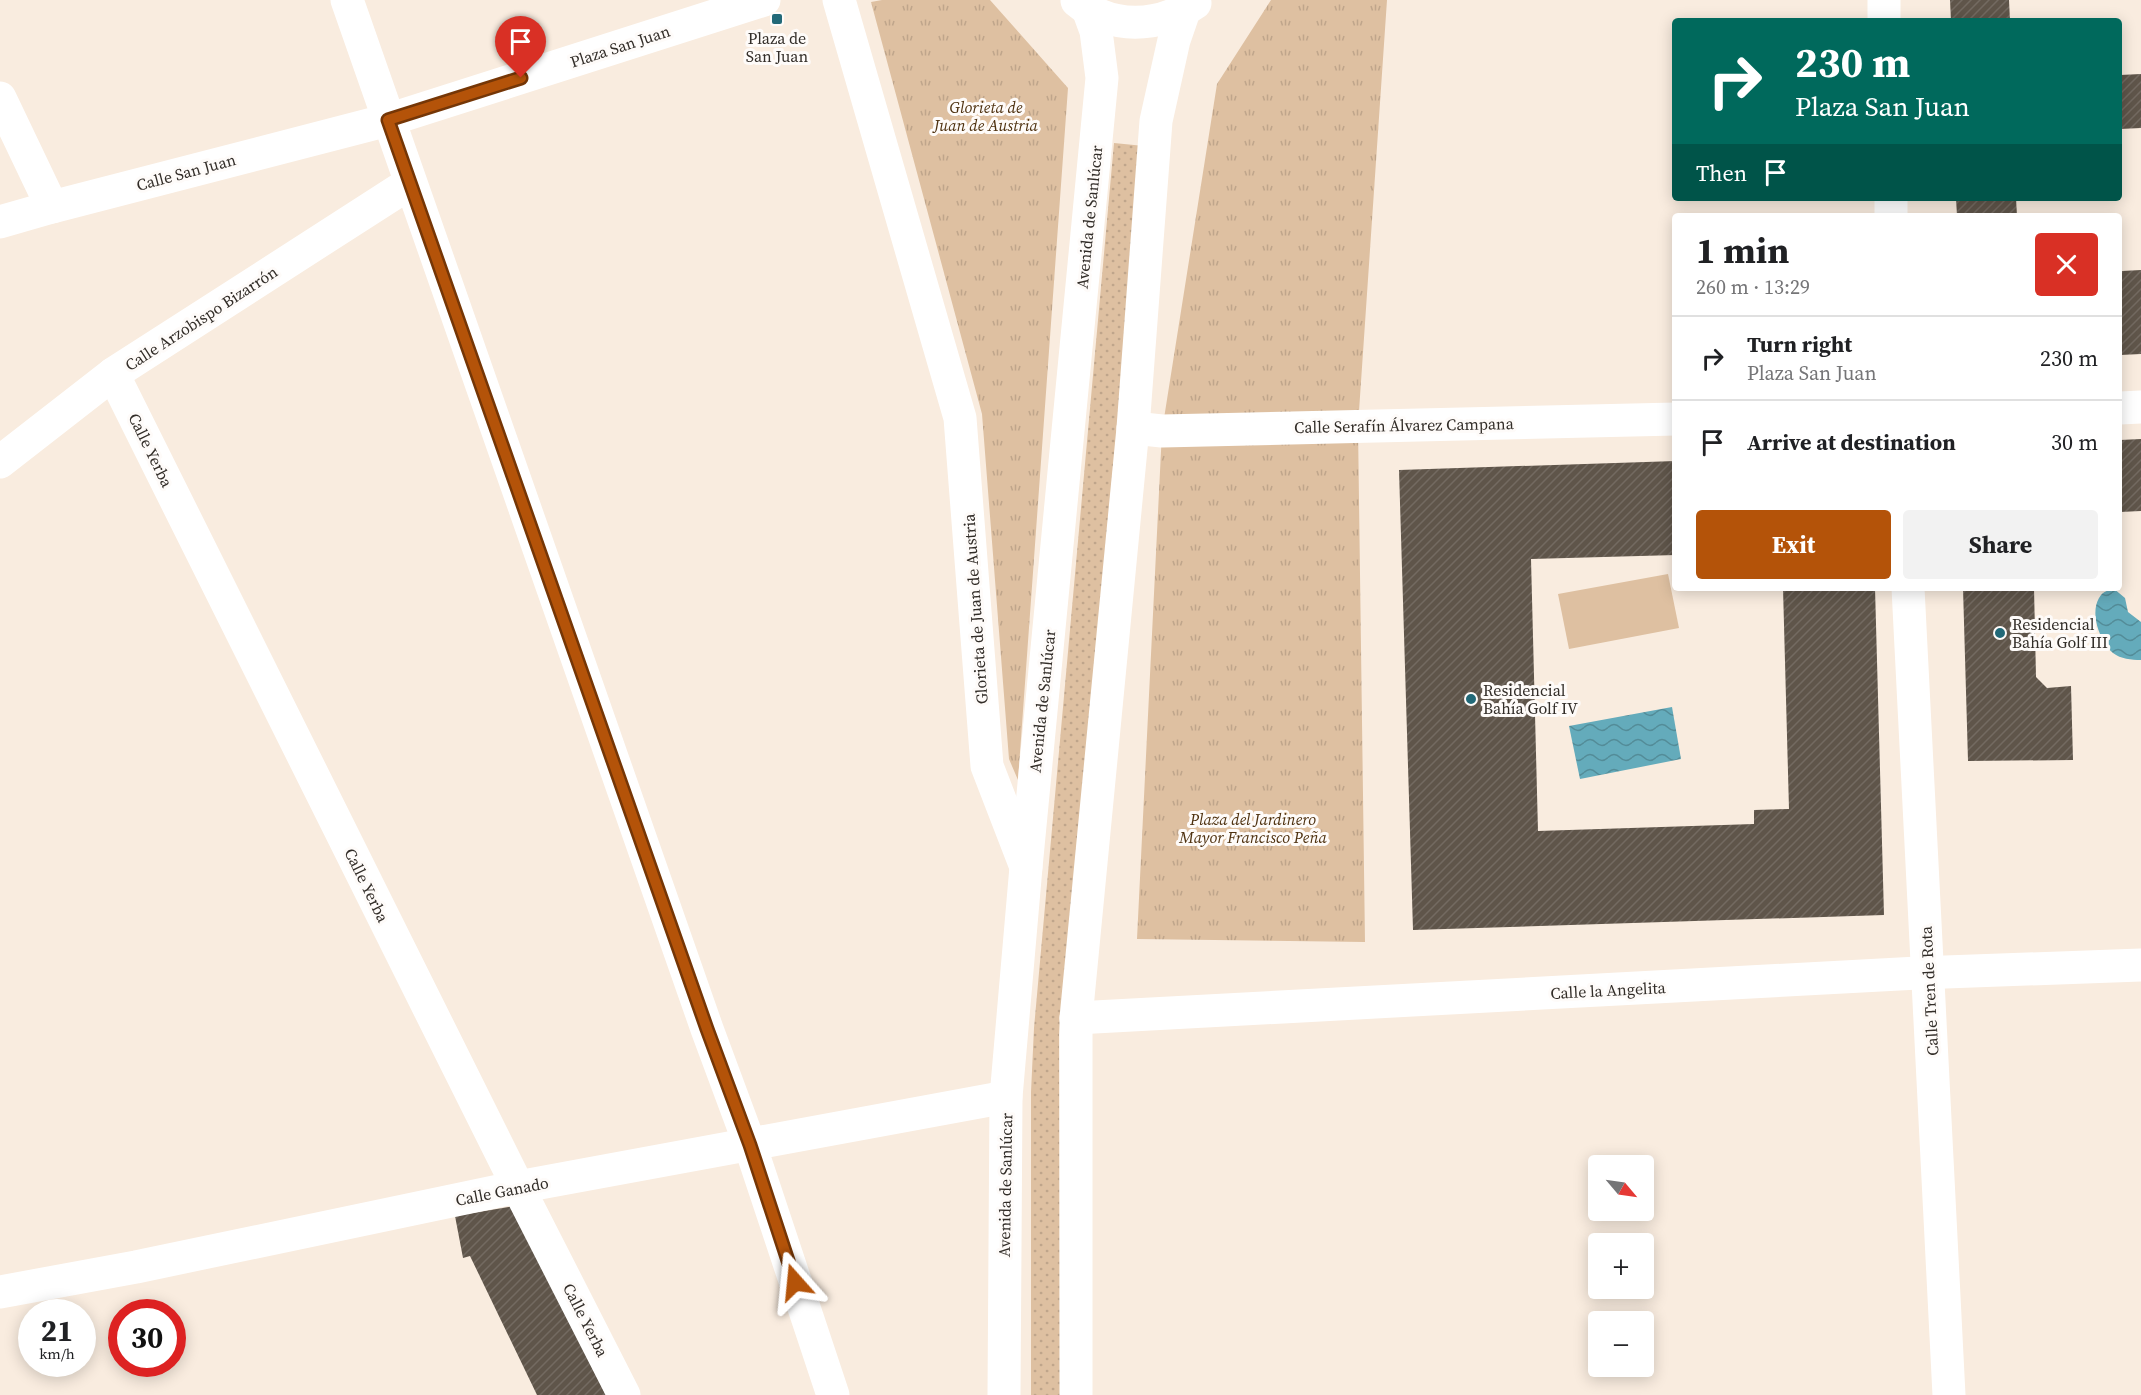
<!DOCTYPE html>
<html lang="en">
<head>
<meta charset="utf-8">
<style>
  body { margin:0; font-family:"Source Serif 4",serif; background:#f2f2f2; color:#202124; height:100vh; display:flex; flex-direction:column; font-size:22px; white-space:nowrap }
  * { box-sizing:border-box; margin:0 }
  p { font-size:20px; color:#757577 }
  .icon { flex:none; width:33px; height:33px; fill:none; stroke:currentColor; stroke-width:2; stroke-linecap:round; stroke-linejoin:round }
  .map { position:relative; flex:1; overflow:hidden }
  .panel { position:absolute; left:1672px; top:213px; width:450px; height:378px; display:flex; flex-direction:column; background:#fff; border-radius:6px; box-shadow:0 3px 15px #0003 }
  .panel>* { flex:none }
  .hud { position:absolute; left:1672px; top:18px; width:450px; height:183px; border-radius:6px; box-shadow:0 3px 15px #0003; background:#00695c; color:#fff; overflow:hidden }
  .needle { width:39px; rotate:119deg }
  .controls { position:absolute; left:1588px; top:1155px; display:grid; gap:12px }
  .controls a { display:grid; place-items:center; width:66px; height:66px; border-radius:6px; background:#fff; box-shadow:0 3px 15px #0003; font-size:30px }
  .speed { position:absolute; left:18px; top:1299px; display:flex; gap:12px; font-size:30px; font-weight:700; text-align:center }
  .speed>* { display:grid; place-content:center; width:78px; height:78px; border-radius:50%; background:#fff; box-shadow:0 3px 15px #0003; line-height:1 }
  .speed small { font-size:15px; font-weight:400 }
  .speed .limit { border:9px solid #d22; background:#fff; color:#111 }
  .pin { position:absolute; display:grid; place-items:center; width:51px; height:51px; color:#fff; margin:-62px -26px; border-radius:50% 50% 50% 0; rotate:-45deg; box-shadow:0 0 6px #0007 }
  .pin .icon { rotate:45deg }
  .me { position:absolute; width:66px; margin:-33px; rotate:342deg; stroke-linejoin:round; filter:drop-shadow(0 0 4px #0008) }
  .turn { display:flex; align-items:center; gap:21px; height:126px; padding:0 24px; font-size:27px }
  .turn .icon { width:78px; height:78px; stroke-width:2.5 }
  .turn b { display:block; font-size:42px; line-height:51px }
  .then { display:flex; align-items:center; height:57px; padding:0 24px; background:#0003; gap:12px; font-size:22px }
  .round { display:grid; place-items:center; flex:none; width:63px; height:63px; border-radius:6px; background:#f2f2f2 }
  .headline { display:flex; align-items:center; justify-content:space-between; height:102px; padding:0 24px }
  h1 { font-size:36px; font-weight:700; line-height:45px }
  .button { display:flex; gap:12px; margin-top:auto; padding:12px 24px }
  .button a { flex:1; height:69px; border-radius:6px; background:#b45309; color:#fff; font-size:24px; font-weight:700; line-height:69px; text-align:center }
  .button a+a { background:#f2f2f2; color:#202124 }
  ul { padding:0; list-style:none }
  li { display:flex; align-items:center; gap:18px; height:84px; padding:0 24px; border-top:2px solid #e0e0e0 }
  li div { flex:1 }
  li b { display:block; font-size:22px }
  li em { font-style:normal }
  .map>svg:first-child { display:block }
  .grass { fill:url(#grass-dots) }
  .park { fill:url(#park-tufts) }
  .garden { fill:#dec0a1 }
  .water { fill:url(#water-waves) }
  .building { fill:url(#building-hatch) }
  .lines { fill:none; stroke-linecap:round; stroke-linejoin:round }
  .minor { stroke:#fff; stroke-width:33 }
  .major { stroke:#fff; stroke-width:33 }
  .route-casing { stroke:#753606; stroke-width:15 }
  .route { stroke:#b45309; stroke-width:10 }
  .poi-dot { fill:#226978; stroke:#fefbf9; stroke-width:2 }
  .labels { text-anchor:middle; stroke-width:6; stroke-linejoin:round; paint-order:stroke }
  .poi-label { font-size:16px; fill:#322d28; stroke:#fefbf9; text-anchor:start }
  .street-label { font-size:16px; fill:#322d28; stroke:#fefbf9 }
  .park-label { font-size:16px; font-style:italic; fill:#4e310f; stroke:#fefbf9 }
</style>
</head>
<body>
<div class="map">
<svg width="2141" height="1395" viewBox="0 0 2141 1395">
  <defs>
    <pattern id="grass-dots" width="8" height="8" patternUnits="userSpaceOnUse" patternTransform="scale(1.5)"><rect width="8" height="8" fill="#dec0a1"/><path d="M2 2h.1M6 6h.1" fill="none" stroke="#bfa58b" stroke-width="1.8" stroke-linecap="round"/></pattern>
    <pattern id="park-tufts" width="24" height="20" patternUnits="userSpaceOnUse" patternTransform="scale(1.5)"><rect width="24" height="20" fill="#dec0a1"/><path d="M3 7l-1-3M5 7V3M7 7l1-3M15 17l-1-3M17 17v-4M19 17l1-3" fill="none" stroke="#bfa58b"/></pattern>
    <pattern id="water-waves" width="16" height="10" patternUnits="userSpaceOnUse" patternTransform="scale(1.5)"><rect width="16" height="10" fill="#64abbb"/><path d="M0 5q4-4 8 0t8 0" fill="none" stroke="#538c98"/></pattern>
    <pattern id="building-hatch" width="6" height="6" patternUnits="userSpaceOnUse" patternTransform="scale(1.5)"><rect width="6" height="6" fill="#5f554a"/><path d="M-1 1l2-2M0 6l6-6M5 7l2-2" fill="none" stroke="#736a61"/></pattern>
  </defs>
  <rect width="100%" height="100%" fill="#f9ecdf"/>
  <polygon class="grass" points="1114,143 1144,146 1059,1035 1060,1395 1031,1395 1031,1092 1034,1028"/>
  <g class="park">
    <polygon points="882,0 990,0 1068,88 1018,780 1009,759 982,414 871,2"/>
    <polygon points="1271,0 1387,0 1358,426 1365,942 1137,939 1162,431 1217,84"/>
  </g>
  <polygon class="garden" points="1668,574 1679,628 1569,649 1558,594"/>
  <g class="water">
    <path d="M 2113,588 L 2125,598 L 2128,612 L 2141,622 L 2141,660 C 2131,660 2121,659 2113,653 C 2100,642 2088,611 2101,595 C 2103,592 2109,590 2113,588 Z"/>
    <polygon points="1672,707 1681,759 1580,779 1569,726"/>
  </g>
  <g class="building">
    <polygon points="1950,0 2009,0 2010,21 1951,21"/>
    <polygon points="2141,74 2141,128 2120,129 2120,75"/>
    <polygon points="1956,198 2016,198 2017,216 1957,216"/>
    <polygon points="2141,270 2141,354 2120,355 2120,287 2122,287 2122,271"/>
    <polygon points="2141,439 2141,511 2120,512 2120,440"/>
    <polygon points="1676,461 1676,555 1531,559 1538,831 1754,824 1754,810 1789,809 1783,588 1875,588 1884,915 1413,930 1399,470"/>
    <polygon points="1963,588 2034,588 2036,677 2047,688 2071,686 2073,760 1968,761"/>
    <polygon points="514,1206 606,1395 537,1395 470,1256 463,1258 455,1216"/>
  </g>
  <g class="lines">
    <g class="minor">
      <polyline points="347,0 707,1029 750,1145 833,1395"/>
      <polyline points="839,0 960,418 987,766 1026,867"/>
      <polyline points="1884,0 1884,21"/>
      <polyline points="0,98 52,207"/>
      <polyline points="1891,198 1891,216"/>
      <polyline points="0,222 52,207 388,120 764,0"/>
      <polyline points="113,374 518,1187 624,1395"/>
      <polyline points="2120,408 2141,407"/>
      <polyline points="1133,428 1162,431 1676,419"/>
      <polyline points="0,462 113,374 410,183"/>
      <polyline points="1908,588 1949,1395"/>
      <polyline points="1076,1018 1918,973 2141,965"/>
      <polyline points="0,1292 136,1267 518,1187 1006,1097"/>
    </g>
    <g class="major">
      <path d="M 1077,1 C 1111,30 1159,28 1195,3"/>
      <polyline points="1004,1395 1006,1097 1026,867 1102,78 1096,31 1088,9"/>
      <polyline points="1076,1395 1076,1018 1133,428 1156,121 1174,40 1184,11"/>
    </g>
  </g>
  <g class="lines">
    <g class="route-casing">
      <polyline id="route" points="521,78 388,120 707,1029 750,1145 795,1282"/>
    </g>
    <use href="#route" class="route"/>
  </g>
  <g class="poi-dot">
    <rect x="771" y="13" width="12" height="12" rx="3"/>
    <circle cx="2000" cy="633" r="6"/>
    <circle cx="1471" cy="699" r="6"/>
  </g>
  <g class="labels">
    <g class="poi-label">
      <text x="777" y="44" text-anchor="middle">Plaza de<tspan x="777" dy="18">San Juan</tspan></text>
      <text x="2012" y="630">Residencial<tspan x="2012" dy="18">Bahía Golf III</tspan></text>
      <text x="1483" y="696">Residencial<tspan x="1483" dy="18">Bahía Golf IV</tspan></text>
    </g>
    <g class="street-label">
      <text transform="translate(620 46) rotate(-18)" y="6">Plaza San Juan</text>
      <text transform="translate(186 172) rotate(-15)" y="6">Calle San Juan</text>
      <text transform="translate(1089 217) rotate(-84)" y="6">Avenida de Sanlúcar</text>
      <text transform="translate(201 318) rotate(-33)" y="6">Calle Arzobispo Bizarrón</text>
      <text transform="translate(1404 425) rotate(-1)" y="6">Calle Serafín Álvarez Campana</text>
      <text transform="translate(151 450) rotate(64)" y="6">Calle Yerba</text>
      <text transform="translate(975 609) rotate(-94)" y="6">Glorieta de Juan de Austria</text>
      <text transform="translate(1042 701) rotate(-84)" y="6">Avenida de Sanlúcar</text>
      <text transform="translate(367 885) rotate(64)" y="6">Calle Yerba</text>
      <text transform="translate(1608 990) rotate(-3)" y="6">Calle la Angelita</text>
      <text transform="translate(1929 991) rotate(-93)" y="6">Calle Tren de Rota</text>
      <text transform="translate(1005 1185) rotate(-89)" y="6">Avenida de Sanlúcar</text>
      <text transform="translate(502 1191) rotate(-11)" y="6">Calle Ganado</text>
      <text transform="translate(586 1320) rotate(63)" y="6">Calle Yerba</text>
    </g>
    <g class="park-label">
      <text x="986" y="113">Glorieta de<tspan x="986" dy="18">Juan de Austria</tspan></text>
      <text x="1253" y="825">Plaza del Jardinero<tspan x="1253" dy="18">Mayor Francisco Peña</tspan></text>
    </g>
  </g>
</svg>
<div class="controls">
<a><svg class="needle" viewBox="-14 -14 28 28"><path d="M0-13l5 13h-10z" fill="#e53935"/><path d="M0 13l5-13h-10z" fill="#757577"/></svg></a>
<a>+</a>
<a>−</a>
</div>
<div class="speed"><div>21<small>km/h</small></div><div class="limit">30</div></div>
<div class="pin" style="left:521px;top:78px;background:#d93025"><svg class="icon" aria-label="arrive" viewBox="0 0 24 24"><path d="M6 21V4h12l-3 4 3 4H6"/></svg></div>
<svg class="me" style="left:795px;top:1282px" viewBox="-20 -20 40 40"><path d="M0-17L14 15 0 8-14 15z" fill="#b45309" stroke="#fff" stroke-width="4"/></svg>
<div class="hud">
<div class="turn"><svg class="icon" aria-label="right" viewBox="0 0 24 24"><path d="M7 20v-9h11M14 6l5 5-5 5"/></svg><div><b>230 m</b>Plaza San Juan</div></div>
<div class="then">Then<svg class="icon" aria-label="arrive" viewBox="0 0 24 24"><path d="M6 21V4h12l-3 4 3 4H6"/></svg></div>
</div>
<section class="panel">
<div class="headline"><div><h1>1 min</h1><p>260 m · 13:29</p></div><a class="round" style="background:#d93025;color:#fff"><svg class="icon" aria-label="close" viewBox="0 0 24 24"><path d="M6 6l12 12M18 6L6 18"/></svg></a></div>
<ul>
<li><svg class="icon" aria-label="right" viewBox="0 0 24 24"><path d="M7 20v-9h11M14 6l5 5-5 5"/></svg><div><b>Turn right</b><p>Plaza San Juan</p></div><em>230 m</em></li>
<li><svg class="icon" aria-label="arrive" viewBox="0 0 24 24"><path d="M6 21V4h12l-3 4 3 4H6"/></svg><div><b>Arrive at destination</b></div><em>30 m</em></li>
</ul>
<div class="button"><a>Exit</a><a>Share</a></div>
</section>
</div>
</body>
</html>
